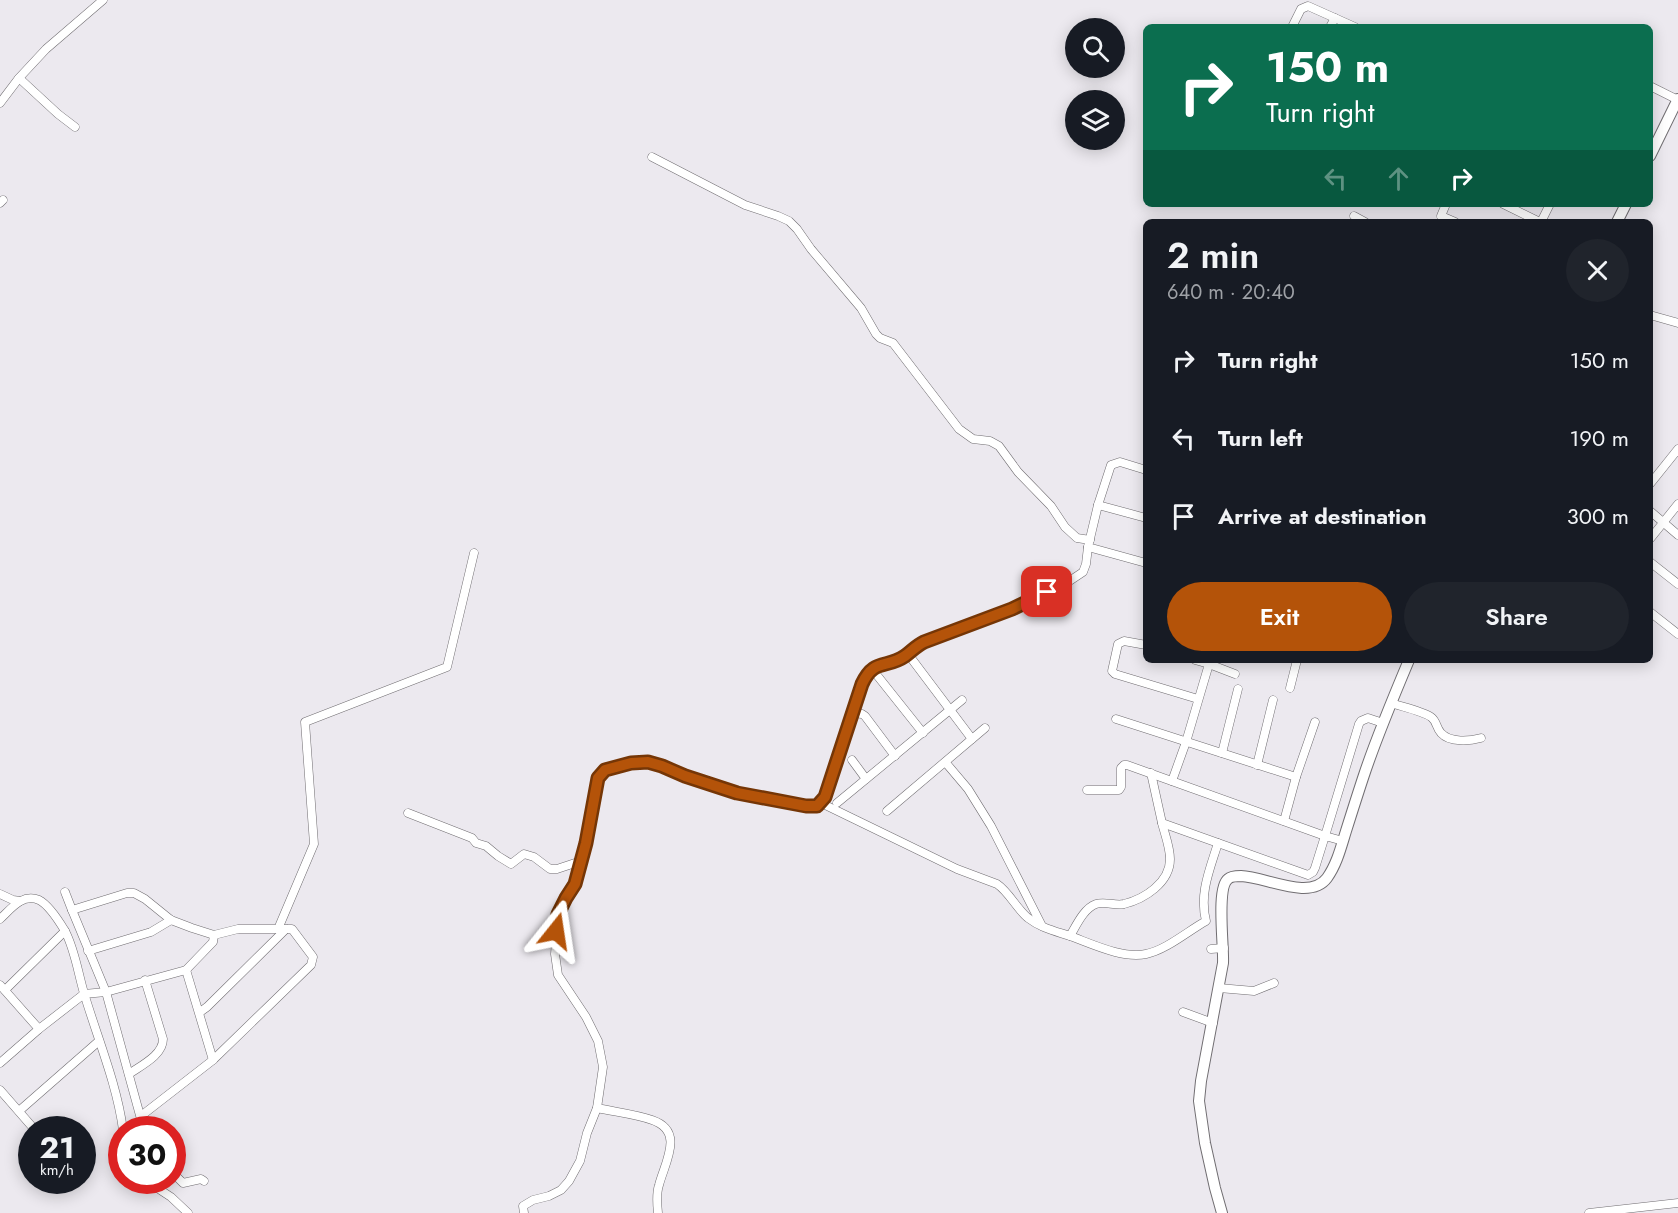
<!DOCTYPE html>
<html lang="en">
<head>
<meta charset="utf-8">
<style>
  body { margin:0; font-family:Jost,sans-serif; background:#20242c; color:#f1f3f6; height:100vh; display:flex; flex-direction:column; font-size:22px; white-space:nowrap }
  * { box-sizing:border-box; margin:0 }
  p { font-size:20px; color:#9ea1a6 }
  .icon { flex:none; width:33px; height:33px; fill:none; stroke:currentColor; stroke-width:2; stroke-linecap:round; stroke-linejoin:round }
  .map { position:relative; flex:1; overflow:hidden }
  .side { position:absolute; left:1143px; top:219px; width:510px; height:444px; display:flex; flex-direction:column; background:#171b24; border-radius:9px; box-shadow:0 3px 15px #0003 }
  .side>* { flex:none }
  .top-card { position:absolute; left:1143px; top:24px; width:510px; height:183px; border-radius:9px; box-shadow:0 3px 15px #0003; background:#0b6e4f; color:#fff; overflow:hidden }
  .fabs { position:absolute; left:1065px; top:18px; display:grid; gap:12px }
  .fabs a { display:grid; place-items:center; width:60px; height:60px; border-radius:50%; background:#171b24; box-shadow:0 3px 15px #0003; font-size:30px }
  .speed { position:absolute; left:18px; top:1116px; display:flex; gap:12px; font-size:30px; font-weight:700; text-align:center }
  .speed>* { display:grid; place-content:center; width:78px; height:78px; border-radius:50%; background:#171b24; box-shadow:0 3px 15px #0003; line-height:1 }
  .speed small { font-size:15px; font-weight:400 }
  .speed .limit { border:9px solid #d22; background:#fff; color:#111 }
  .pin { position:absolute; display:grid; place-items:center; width:51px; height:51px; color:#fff; margin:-26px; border-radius:12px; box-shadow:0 3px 9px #0006 }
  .me { position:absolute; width:66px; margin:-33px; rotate:15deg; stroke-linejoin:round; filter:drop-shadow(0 0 4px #0008) }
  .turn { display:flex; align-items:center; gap:21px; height:126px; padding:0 24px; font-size:27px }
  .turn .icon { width:78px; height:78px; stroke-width:2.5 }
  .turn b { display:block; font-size:42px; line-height:51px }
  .lanes { display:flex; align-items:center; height:57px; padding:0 24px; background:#0003; justify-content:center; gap:30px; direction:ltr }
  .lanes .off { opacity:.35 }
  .round { display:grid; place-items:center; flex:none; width:63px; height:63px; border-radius:32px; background:#20242c }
  .overview { display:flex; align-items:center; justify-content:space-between; height:102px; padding:0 24px }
  h1 { font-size:36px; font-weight:600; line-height:45px }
  .button { display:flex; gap:12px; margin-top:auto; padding:12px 24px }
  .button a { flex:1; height:69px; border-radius:36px; background:#b45309; color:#fff; font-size:24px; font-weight:600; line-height:69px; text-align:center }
  .button a+a { background:#20242c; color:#f1f3f6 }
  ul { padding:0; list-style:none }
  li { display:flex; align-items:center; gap:18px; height:78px; padding:0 24px }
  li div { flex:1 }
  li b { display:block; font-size:22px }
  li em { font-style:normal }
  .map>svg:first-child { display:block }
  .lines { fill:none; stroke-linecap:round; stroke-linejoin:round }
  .street-casing { stroke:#706d71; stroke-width:9 }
  .secondary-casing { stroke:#706d71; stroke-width:12 }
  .street { stroke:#fff; stroke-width:8 }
  .secondary { stroke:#fff; stroke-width:10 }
  .route-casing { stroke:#753606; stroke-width:15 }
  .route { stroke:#b45309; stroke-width:10 }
</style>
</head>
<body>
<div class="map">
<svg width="1678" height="1213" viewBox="0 0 1678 1213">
  <rect width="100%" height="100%" fill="#ece9ef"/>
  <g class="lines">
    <g class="street-casing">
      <g id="street">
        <polyline points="1292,27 1301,9 1308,6 1355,27"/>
        <polyline points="1330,27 1335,18"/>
        <polyline points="19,78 58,114 75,127"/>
        <polyline points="1650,86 1678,100"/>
        <polyline points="0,103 19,78 46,49 103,0"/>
        <polyline points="652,157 745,205 778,216 789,221 797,229 811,249 861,308 876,334 880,338 893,343 959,429 973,439 990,441 999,446 1018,472 1051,506 1065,527 1077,538 1090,540"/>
        <polyline points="0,203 3,200"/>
        <polyline points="1446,204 1441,216 1455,222"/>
        <polyline points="1503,204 1540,222"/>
        <polyline points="1354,216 1365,222"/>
        <polyline points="1541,222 1550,204"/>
        <polyline points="1650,315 1678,323"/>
        <polyline points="1146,470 1120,462 1111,465 1098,505 1146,518"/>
        <polyline points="1650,484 1678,449"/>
        <polyline points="1098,505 1088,547 1146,563"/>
        <polyline points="1650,511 1678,535"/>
        <polyline points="1650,539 1678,504"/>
        <polyline points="1650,562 1678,584"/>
        <polyline points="1650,612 1678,634"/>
        <polyline points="1146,645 1124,641 1118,644 1112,671 1115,674 1198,699"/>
        <polyline points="908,654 972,739"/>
        <polyline points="1209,664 1235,674"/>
        <polyline points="872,669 923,733"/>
        <polyline points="1290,688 1297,660"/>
        <path d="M 1391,703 C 1403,707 1422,711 1431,717 C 1437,721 1436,728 1441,733 C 1450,743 1470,741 1481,738"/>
        <polyline points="853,713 862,714 865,716 895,756"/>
        <polyline points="1116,719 1296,777"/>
        <polyline points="1222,753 1238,689"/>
        <polyline points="852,760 866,779"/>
        <polyline points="946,763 968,789 991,826 1042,926"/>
        <polyline points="1257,765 1273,700"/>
        <polyline points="1151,773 1162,823 1308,875 1313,872 1315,868 1325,836 1343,841"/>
        <polyline points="1172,781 1186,742 1209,664 1195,660"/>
        <polyline points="1087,790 1119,790 1121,787 1121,768 1124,765 1127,765 1325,836 1359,724 1361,721 1368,718 1383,723"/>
        <path d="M 821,803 L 957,869 L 997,884 C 1009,892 1016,908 1028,918 C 1041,928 1055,931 1070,936 C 1092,944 1123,959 1146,954 C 1166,950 1188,931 1206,921 C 1199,893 1210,869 1218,843"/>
        <polyline points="837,803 962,700"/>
        <polyline points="887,811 985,728"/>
        <path d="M 408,813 L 472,838 L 476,843 L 486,846 L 498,856 L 511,864 L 524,854 L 534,857 L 550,869 L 557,869 L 581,861 L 586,843 L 598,778 L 605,770 L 631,763 L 648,762 L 685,776 L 737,793 L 806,806 L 817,806 L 825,797 L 862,684 C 874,657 886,669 905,656 C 909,653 913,649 916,645 L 1013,609 L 1065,584 L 1083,572 L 1086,564 L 1088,547"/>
        <polyline points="1284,821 1296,777 1315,722"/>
        <polyline points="65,892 72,910"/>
        <polyline points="0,894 13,900 20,901"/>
        <path d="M 0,919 C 11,909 22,893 39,900 C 49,905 59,921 65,931 C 75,950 78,973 84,993 C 97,1037 117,1084 123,1130"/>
        <polyline points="278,929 314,844 305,722 447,667 474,553"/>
        <path d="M 1070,936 C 1076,926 1084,908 1096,904 C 1105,901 1115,906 1124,904 C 1144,899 1170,883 1170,859 C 1170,847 1165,835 1162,823"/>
        <polyline points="1211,949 1224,948"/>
        <polyline points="88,951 151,932 171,920"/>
        <polyline points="186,970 213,1060"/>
        <polyline points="0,985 39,1029"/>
        <polyline points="1219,988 1254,991 1274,983"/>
        <polyline points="5,990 65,931"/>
        <polyline points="200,1012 207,1007 286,929"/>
        <polyline points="1183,1012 1213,1023"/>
        <polyline points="0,1063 39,1029 84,994 106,992 186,970 213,942 214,935"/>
        <path d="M 129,1074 C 142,1065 163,1055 163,1039 L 145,980"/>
        <polyline points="0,1090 35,1130"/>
        <path d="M 597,1108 C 615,1112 635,1114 652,1120 C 685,1131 665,1162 659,1185 C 656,1194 657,1204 658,1213"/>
        <polyline points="19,1111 99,1041"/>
        <polyline points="141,1116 213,1060 311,965 313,957 292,929 238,929 214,935 192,928 171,920 145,899 134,893 127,893 72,910 106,992 144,1130"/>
        <polyline points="172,1172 183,1183 201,1179 204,1181"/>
        <polyline points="145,1180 171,1197 188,1213"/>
        <polyline points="524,1213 523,1206 533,1200 549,1196 561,1190 569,1181 580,1161 587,1133 597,1108 603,1067 598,1041 586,1017 558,975 555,954 558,914 566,898 575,884 581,861"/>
        <polyline points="1589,1213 1678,1203"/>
      </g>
    </g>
    <g class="secondary-casing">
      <g id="secondary">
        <polyline points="1650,156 1678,99"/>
        <polyline points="1617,222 1626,204"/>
        <path d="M 1222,1213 L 1215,1188 L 1205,1143 L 1199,1101 L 1201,1081 L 1223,963 C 1224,946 1216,888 1228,879 C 1231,876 1237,876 1241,876 C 1266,877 1310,901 1327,878 C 1337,864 1341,847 1346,831 C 1352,812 1358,793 1364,775 C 1377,736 1393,698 1409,660"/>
      </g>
    </g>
    <use href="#street" class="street"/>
    <use href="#secondary" class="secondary"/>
  </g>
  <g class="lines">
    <g class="route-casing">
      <path id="route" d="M 556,931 L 558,914 L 566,898 L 575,884 L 586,843 L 598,778 L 605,770 L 631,763 L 648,762 L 662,766 L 685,776 L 737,793 L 806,806 L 817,806 L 825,797 L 862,684 C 874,658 886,669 905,656 C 912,651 916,646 924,642 L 1012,609 L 1047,592"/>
    </g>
    <use href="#route" class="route"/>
  </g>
</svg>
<div class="fabs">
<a><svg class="icon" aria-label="search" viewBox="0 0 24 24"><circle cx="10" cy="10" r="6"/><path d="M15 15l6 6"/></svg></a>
<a><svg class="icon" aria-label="layers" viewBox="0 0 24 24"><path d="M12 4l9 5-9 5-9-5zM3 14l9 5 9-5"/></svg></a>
</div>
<div class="speed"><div>21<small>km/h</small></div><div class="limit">30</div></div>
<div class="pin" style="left:1047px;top:592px;background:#d93025"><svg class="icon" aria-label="arrive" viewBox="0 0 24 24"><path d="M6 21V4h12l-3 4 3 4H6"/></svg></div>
<svg class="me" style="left:556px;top:931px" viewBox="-20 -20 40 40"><path d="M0-17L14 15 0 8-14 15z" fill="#b45309" stroke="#fff" stroke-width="4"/></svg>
<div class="top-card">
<div class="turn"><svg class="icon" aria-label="right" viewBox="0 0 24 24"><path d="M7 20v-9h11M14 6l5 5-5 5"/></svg><div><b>150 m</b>Turn right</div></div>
<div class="lanes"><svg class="icon off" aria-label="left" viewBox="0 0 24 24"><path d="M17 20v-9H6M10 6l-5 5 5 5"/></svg><svg class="icon off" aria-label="ahead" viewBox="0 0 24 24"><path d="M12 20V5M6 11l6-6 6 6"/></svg><svg class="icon" aria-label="right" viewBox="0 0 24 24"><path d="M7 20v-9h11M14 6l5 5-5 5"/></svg></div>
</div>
<section class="side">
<div class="overview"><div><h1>2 min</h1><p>640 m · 20:40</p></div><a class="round"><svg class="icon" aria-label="close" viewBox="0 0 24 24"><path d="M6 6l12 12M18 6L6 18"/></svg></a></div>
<ul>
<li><svg class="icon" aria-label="right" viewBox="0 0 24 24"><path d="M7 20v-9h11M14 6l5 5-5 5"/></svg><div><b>Turn right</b></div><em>150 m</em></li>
<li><svg class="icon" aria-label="left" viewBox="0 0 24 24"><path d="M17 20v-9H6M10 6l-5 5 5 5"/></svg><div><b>Turn left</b></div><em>190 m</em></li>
<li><svg class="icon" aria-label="arrive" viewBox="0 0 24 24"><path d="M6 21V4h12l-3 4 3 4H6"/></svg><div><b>Arrive at destination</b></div><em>300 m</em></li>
</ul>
<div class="button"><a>Exit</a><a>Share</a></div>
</section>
</div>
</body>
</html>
